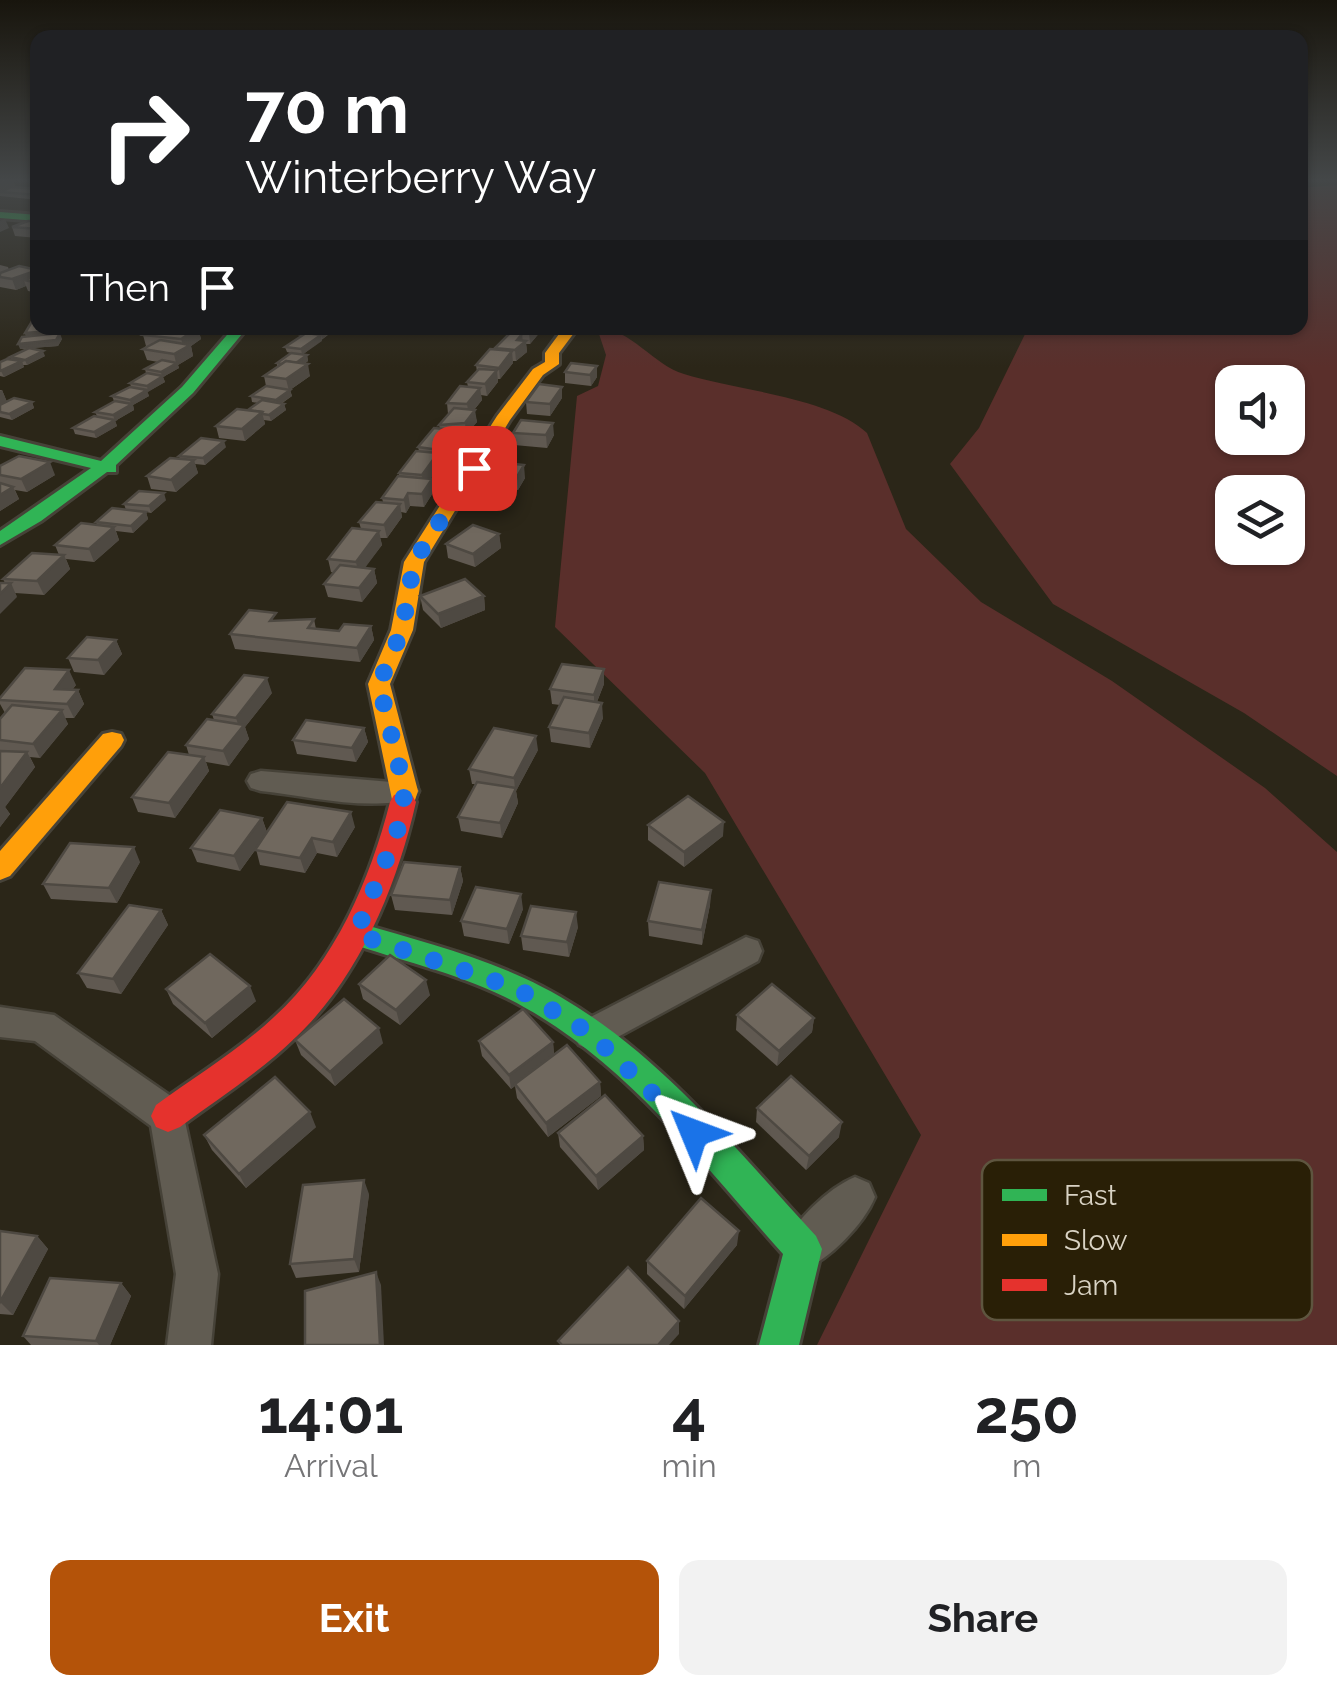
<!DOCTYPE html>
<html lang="en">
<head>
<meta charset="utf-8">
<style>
  body { margin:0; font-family:Raleway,sans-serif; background:#f2f2f2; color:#202124; height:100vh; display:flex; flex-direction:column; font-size:38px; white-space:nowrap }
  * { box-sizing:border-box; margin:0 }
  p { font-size:32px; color:#757577 }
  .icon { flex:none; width:55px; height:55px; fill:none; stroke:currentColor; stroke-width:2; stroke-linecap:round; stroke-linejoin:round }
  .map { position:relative; height:1345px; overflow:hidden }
  .sheet { display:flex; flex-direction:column; background:#fff; flex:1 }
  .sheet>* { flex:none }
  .hud { position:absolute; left:30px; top:30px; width:1278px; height:305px; border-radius:20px; box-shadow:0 2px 8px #0004; background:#202124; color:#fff; overflow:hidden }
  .buttons { position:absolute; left:1215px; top:365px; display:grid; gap:20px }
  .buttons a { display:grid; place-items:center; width:90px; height:90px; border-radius:20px; background:#fff; box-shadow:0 2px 8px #0004; font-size:50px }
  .pin { position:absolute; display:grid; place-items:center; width:85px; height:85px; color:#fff; margin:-42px; border-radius:20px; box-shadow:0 5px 15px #0006 }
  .me { position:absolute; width:110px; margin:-55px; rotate:314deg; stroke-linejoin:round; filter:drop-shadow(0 0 8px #0008) }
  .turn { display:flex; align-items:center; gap:35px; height:210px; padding:0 50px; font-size:45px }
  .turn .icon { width:130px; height:130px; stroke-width:2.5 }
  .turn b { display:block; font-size:70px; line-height:85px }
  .then { display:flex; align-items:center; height:95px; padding:0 50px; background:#0003; gap:20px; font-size:38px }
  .eta { display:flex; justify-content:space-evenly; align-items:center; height:170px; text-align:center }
  .eta b { font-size:60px; font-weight:700; line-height:70px }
  .cta { display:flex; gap:20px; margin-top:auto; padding:20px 50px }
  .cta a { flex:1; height:115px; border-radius:20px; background:#b45309; color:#fff; font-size:40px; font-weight:700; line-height:115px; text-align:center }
  .cta a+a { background:#f2f2f2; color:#202124 }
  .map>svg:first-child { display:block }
  .green { fill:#5a2f2b; fill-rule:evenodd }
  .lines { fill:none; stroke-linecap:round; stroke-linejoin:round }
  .street-casing { stroke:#464238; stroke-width:5 }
  .fast-casing { stroke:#464238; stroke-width:6 }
  .slow-casing { stroke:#464238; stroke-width:6 }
  .jam-casing { stroke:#464238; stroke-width:6 }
  .street { fill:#615c52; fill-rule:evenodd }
  .fast { fill:#30b455; fill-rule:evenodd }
  .slow { fill:#ff9f0a; fill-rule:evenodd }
  .jam { fill:#e5322d; fill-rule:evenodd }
  .wall { fill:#605951 }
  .shaded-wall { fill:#4e4942 }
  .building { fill:#70685e; stroke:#4e4942; stroke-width:2.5 }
  .route { stroke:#1a73e8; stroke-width:18; stroke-dasharray:0 32.4 }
  .key { fill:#291f06; stroke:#5e553f; stroke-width:2.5 }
  .key-label { font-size:28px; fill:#d9d3c4 }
</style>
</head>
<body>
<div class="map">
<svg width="1337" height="1345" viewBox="0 0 1337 1345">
  <rect width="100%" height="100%" fill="#2b2618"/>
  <g class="green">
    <path d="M 1337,185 L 1337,776 L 1244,713 L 1053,604 L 950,464 L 979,428 L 1028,328 L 1300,328 L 1300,188 ZM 1232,382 L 1288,382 L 1288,438 L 1232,438 ZM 1232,492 L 1288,492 L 1288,548 L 1232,548 Z"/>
    <path d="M 597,328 C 631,328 653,365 684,374 C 734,390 830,397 867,433 L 906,529 L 981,602 L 1112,681 L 1265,788 L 1337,852 L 1337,1345 L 817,1345 L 921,1135 L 705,773 L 555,627 L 577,396 L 598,386 L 606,355 Z"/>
  </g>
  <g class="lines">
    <g class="street-casing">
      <g id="street">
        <path d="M 261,771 L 415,784 L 419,791 L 415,798 C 368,812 309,796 261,791 L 251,788 L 247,781 L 251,774 Z"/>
        <polygon points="746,937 758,941 762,951 758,961 603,1045 591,1050 579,1045 573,1034 579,1023"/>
        <polygon points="0,1007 54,1015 181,1103 218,1274 211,1345 167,1345 176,1274 151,1126 35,1041 0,1037"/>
        <path d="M 855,1177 L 869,1183 L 875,1197 C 864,1224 830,1259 803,1270 L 788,1264 L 782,1249 C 793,1222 828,1188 855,1177 Z"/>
      </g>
    </g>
    <g class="fast-casing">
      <g id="fast">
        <polygon points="0,212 38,215 38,221 0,218"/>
        <polygon points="233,328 247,328 193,393 116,465 116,472 107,472 41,521 0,545 0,531 91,468 0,446 0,436 101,461 182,387"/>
        <path d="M 356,922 C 412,939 470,953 524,978 C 644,1033 728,1141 816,1236 L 822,1249 L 799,1345 L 759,1345 L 783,1254 C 699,1160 620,1054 505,997 C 454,972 398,960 346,942 L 341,934 L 346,926 Z"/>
      </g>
    </g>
    <g class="slow-casing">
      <g id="slow">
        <polygon points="562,330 574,333 559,353 559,364 543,375 510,420 424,562 413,630 390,684 418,791 412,809 394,809 368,684 391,630 404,562 497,416 533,369 545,362 545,353"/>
        <polygon points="112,732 121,734 124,740 121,746 10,876 0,880 0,851 103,734"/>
      </g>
    </g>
    <g class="jam-casing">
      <path id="jam" d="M 403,793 L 412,795 L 416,802 C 397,886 359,978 295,1038 C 260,1072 219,1098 180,1127 L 168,1132 L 156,1127 L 151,1116 L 156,1105 C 196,1076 239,1050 274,1017 C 335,962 370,880 390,802 L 394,795 Z"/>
    </g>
    <use href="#street" class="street"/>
    <use href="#fast" class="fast"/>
    <use href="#slow" class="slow"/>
    <use href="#jam" class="jam"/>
  </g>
  <g class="wall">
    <polygon points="0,179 13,180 15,187 38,189 38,200 0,196"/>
    <polygon points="38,221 38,238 15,236 12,227"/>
    <polygon points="0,265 8,267 9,270 38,270 38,293 28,291 26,286 16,290 0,287"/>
    <polygon points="38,305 38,328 57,328 54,334 62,339 58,346 31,348 45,356 27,365 23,365 24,367 4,377 0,376 0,362 11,359 10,357 27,349 20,349 26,336 25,333 35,318 34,315"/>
    <polygon points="155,328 203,328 198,328 201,339 191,346 193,356 178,365 179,368 163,377 165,382 147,392 149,396 133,405 134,410 115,421 117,426 96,438 75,434 73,428 97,416 95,412 114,401 112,396 131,387 130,383 146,373 145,369 158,362 147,360 143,349 146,346 143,335"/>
    <polygon points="292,328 337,328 302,355 307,355 308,361 304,364 310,376 290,390 292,396 281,404 284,404 286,410 271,421 264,420 265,424 245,441 219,438 216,426 248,410 258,403 252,402 251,396 266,386 264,376 277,367 277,363 291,353 287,352 285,347 302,336 293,334"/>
    <polygon points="515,328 541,328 541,331 530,344 526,344 527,352 516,361 513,361 513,363 500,379 498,379 498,382 487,396 481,395 482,400 474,410 477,422 465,435 466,444 456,457 445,456 439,462 440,466 431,478 434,491 424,507 410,506 406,513 401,512 402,517 387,538 380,538 382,545 364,568 374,569 377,583 362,602 328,597 324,584 334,573 331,572 328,559 361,529 359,522 383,502 382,498 399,476 399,473 419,451 418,447 440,429 439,425 448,414 447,403 468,387 467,382 477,372 476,365 495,350 495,348 512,334 511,331"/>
    <polygon points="597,366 597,377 591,386 565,383 565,372"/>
    <polygon points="0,390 2,390 7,402 32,402 34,408 12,420 0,417"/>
    <polygon points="562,398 550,416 527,414 526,402"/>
    <polygon points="513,433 554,435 547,448 514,445"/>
    <polygon points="226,447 205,465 195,464 198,473 176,492 151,489 147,476 180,459 179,456"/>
    <polygon points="0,466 55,475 27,492 15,490 19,499 0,511"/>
    <polygon points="478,473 525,478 518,490 479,486"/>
    <polygon points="166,500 151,513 146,512 148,519 133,533 116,531 119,540 94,562 66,559 70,569 44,595 15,593 17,597 5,583 3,579 59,555 55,545 97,525 96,522 126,510 124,504"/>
    <polygon points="499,534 501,548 475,567 448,558 446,544"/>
    <polygon points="420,596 484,596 485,610 441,628 423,610"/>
    <polygon points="314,619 316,629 339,631 371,626 374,640 360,662 235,649 230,634 279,621"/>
    <polygon points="116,640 122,654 104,675 74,672 68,658"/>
    <polygon points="604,669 604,684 597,702 603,718 590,748 551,742 549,727 560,705 552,704 550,689"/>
    <polygon points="76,685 72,690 78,690 84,704 74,718 65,718 68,724 40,758 30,757 35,767 5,807 10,814 0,827 0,740 5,713 0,704 0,698"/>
    <polygon points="272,693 245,727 249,739 229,766 206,762 209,771 175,818 138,812 132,797 189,755 186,745 214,720 212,714"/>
    <polygon points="364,728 368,742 356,762 297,754 293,740"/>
    <polygon points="538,750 516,791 518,803 502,838 461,831 458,817 475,784 472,784 469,769"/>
    <polygon points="262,818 267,832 355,827 337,857 317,853 305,873 260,865 256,849 240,871 197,862 191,848"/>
    <polygon points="648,825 723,836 684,867 648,840"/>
    <polygon points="140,862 117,903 51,899 43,884"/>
    <polygon points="460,867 463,881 452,915 395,910 391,895"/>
    <polygon points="711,890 710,905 702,945 649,936 648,921"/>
    <polygon points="523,909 509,944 464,936 461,921"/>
    <polygon points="161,910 168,925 121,994 87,988 78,973"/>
    <polygon points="578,927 569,957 523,950 521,936"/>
    <polygon points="359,984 430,995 400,1025 363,999"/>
    <polygon points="166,989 256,1001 212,1038 173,1004"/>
    <polygon points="737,1015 814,1018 812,1032 777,1066 736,1030"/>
    <polygon points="295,1040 383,1043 335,1086 301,1055"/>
    <polygon points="479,1041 553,1042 554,1055 600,1082 601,1096 548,1137 517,1098 515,1086 511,1089 482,1056"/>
    <polygon points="757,1108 839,1137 806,1170 756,1122"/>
    <polygon points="316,1127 246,1188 212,1150 204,1135"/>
    <polygon points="558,1133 643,1136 644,1150 598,1190 560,1147"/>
    <polygon points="369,1194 359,1272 296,1278 290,1264"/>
    <polygon points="0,1231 37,1236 48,1249 13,1315 0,1314"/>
    <polygon points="737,1245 684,1309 647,1274 647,1261"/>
    <polygon points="121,1283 131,1296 110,1345 31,1345 23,1336"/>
  </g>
  <g class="shaded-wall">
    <polygon points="13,180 16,188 0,192 0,184"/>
    <polygon points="5,219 9,228 0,232 0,221"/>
    <polygon points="38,270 38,281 24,280 26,286 16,290 12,279"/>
    <polygon points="52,328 57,328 52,337 27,339 25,333"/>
    <polygon points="198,328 201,339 191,346 193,356 178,365 179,368 163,377 165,382 148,392 147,386 162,377 161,372 176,363 174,354 184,348 181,339"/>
    <polygon points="320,328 337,328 322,339"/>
    <polygon points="534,328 541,328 541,331 530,344 529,333"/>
    <polygon points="60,333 62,339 58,346 20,349 18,344"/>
    <polygon points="522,334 523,343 526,341 527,352 516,361 515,350 517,340"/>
    <polygon points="321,335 322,341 302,355 301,349"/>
    <polygon points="43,351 45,356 27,365 25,360"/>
    <polygon points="512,351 513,363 500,379 499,368"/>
    <polygon points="307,355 308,361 293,371 292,365"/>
    <polygon points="22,361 24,367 4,377 1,371"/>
    <polygon points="308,364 310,376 290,390 292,396 277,406 276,400 289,391 286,379"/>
    <polygon points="597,366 597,377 591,386 590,375"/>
    <polygon points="497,370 498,382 487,396 485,384"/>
    <polygon points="562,387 562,398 550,416 550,404"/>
    <polygon points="480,388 482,400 469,416 467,404"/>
    <polygon points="2,390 7,402 0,406 0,391"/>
    <polygon points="147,390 149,396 133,405 134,410 115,421 113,415 131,405 130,400"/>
    <polygon points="32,402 34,408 12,420 9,414"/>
    <polygon points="284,404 286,410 271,421 269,415"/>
    <polygon points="475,410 477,422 466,435 465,423"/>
    <polygon points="262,412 265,424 245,441 242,429"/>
    <polygon points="115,420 117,426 96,438 94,432"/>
    <polygon points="553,423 554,435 547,448 546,435"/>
    <polygon points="464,431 466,444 456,457 454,445"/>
    <polygon points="224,441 226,447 205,465 203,458"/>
    <polygon points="444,444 445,456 441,462 439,450"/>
    <polygon points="438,453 440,466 424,488 422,475"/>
    <polygon points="194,460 198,473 176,492 171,480"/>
    <polygon points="50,462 55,475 27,492 21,479"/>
    <polygon points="524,465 525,478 518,490 517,477"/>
    <polygon points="432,479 434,491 424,507 422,494"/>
    <polygon points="13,487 19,499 0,511 0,495"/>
    <polygon points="164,493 166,500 151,513 149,506"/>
    <polygon points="408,493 410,506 406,513 404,500"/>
    <polygon points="400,504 402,517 387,538 384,525"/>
    <polygon points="146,512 148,519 133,533 131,526"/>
    <polygon points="114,527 119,540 94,562 89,549"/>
    <polygon points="379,531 382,545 359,576 356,562"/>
    <polygon points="499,534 501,548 475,567 473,554"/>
    <polygon points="64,555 70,569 44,595 37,581"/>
    <polygon points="374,569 377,583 362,602 359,588"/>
    <polygon points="11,583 17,597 0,614 0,594"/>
    <polygon points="484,596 485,610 441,628 438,614"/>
    <polygon points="371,626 374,640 360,662 357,648"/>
    <polygon points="116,640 122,654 104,675 98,660"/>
    <polygon points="604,669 604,684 594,709 594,695"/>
    <polygon points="69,670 76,685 62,703 55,689"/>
    <polygon points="267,678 272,693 245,727 249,739 229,766 223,751 240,730 236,718"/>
    <polygon points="78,690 84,704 74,718 67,704"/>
    <polygon points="602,703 603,718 590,748 589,733"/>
    <polygon points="62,710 68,724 40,758 33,744"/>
    <polygon points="364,728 368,742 356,762 352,748"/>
    <polygon points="536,736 538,750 516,791 518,803 502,838 500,823 515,790 514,778"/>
    <polygon points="27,752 35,767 5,807 10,814 0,827 0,788"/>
    <polygon points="204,757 209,771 175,818 169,803"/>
    <polygon points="351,812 355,827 337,857 333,842"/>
    <polygon points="262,818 267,833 240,871 234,856"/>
    <polygon points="724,822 723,836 684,867 684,852"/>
    <polygon points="312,838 317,853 305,873 300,858"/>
    <polygon points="134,847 140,862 117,903 109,888"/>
    <polygon points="460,867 463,881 452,915 450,900"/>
    <polygon points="711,890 710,905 702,945 702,930"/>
    <polygon points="521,894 523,909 509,944 507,929"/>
    <polygon points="161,910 168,925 121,994 113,979"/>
    <polygon points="576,912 578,927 569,957 567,942"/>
    <polygon points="426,980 430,995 400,1025 396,1010"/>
    <polygon points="250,986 256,1001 212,1038 205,1023"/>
    <polygon points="814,1018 812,1032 777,1066 779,1051"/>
    <polygon points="379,1028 383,1043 335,1086 330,1072"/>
    <polygon points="553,1042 554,1056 511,1089 509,1075"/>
    <polygon points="600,1082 601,1096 548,1137 546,1123"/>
    <polygon points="310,1112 316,1127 246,1188 239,1174"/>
    <polygon points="842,1122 839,1137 806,1170 809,1156"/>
    <polygon points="643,1136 644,1150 598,1190 596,1176"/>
    <polygon points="364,1180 369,1194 359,1272 354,1259"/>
    <polygon points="739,1231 737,1245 684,1309 685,1296"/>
    <polygon points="37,1236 48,1249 13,1315 0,1302"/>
    <polygon points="376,1272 381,1285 384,1345 380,1345"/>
    <polygon points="121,1283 131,1296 110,1345 99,1345 96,1341"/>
    <polygon points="679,1321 679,1334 669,1345 658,1345"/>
  </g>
  <g class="building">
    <polygon points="0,179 6,179 13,180 0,184"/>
    <polygon points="11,187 38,189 38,195 0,192"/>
    <polygon points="28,221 38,221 38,229 12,227"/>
    <polygon points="19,266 38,270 12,279 0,277 0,273"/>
    <polygon points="38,275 38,283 24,280"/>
    <polygon points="34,318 38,318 38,328 52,328 50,331 25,333"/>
    <polygon points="155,328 198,328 181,339 143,335"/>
    <polygon points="515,328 534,328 529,333 511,331"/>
    <polygon points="60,333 56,340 18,344 22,337"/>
    <polygon points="306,333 321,335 301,349 285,347"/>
    <polygon points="510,333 522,334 517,340 526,341 515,350 495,348"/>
    <polygon points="160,340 190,345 174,354 143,349"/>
    <polygon points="29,348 43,351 25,360 10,357"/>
    <polygon points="490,349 512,351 499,368 476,365"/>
    <polygon points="291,353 307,355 296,363 286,361 282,364 277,363"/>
    <polygon points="7,359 22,361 0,371 0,362"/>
    <polygon points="162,360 177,363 161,372 145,369"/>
    <polygon points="286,361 308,364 286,379 264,376"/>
    <polygon points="571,363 597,366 590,375 565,372"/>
    <polygon points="479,369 497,370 485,384 467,382"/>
    <polygon points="147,373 163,376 147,386 130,383"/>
    <polygon points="539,384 562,387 550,404 526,402"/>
    <polygon points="266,386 290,390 276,400 251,396"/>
    <polygon points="460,386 480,388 467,404 447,403"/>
    <polygon points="130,387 147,390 130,400 112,396"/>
    <polygon points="14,398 32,402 9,414 0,412 0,405"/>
    <polygon points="262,400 284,404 269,415 263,414 262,412 248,410"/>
    <polygon points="115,401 132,404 113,415 95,412"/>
    <polygon points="454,408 475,410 465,423 439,425"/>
    <polygon points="237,409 262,412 242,429 216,426"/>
    <polygon points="94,416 115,420 94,432 73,428"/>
    <polygon points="521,420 553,423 546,435 513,433"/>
    <polygon points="434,428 464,431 454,445 444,444 439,450 418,447"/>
    <polygon points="201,438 224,441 203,458 179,456"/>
    <polygon points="416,451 438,453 422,475 399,473"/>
    <polygon points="19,456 50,462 21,479 0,475 0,466"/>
    <polygon points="170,458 194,460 171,480 147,476"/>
    <polygon points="486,461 524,465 517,477 478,473"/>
    <polygon points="398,476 432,479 422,494 408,493 404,500 382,498"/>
    <polygon points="0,483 13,487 0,495"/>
    <polygon points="139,491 164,493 149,506 124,504"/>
    <polygon points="376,502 400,504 384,525 359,522"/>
    <polygon points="112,508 146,512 131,526 96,522"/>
    <polygon points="81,523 114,527 89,549 55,545"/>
    <polygon points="473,525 499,534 473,554 446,544"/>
    <polygon points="352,528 379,531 356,562 328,559"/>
    <polygon points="32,553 64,555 37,581 3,579"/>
    <polygon points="340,565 374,569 359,588 324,584"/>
    <polygon points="465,579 484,596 438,614 420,596"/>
    <polygon points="0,583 11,583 0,594"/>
    <polygon points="249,610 276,613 270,621 314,619 308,628 339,631 344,624 371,626 357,648 230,634"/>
    <polygon points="87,637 116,640 98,660 68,658"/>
    <polygon points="562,664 604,669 594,695 550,689"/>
    <polygon points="25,668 69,670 55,689 78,690 67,704 0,700 0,698"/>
    <polygon points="244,675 267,678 236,718 212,714"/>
    <polygon points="564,697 602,703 589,733 549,727"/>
    <polygon points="12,705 62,710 33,744 0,740 0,719"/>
    <polygon points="207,719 244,725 223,751 186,745"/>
    <polygon points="306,720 364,728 352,748 293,740"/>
    <polygon points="494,728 536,736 514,778 469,769"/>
    <polygon points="0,751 27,752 0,788"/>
    <polygon points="168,752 204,757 169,803 132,797"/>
    <polygon points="477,782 516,788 500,823 458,817"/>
    <polygon points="688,796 724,822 684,852 648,825"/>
    <polygon points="287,802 351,812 333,842 312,838 300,858 255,850"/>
    <polygon points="220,810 262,818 234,856 191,848"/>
    <polygon points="70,843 134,847 109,888 43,884"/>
    <polygon points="404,862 460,867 450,900 391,895"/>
    <polygon points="659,882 711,890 702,930 648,921"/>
    <polygon points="476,887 521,894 507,929 461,921"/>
    <polygon points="129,905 161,910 113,979 78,973"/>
    <polygon points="531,906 576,912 567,942 521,936"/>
    <polygon points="210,954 250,986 205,1023 166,989"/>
    <polygon points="390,955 426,980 396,1010 359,984"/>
    <polygon points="772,984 814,1018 779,1051 737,1015"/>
    <polygon points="344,999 379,1028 330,1072 295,1040"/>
    <polygon points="523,1009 553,1042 509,1075 479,1041"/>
    <polygon points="567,1045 600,1082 546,1123 515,1084"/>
    <polygon points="791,1076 842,1122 809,1156 757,1108"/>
    <polygon points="275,1077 310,1112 239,1174 204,1135"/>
    <polygon points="605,1095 643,1136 596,1176 558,1133"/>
    <polygon points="364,1180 354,1259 290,1264 303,1185"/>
    <polygon points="701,1198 739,1231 685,1296 647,1261"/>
    <polygon points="0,1231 37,1236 0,1302"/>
    <polygon points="628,1267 679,1321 658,1345 562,1345 558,1341"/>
    <polygon points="376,1272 380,1345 305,1345 305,1291"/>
    <polygon points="50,1278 121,1283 96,1341 23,1336"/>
  </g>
  <linearGradient id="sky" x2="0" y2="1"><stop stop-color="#18150d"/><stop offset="0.49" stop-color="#444748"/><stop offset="1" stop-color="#444748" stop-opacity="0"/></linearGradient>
  <rect width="1337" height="367" fill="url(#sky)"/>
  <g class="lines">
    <polyline class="route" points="474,468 414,562 402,630 379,684 405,791 397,832 356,934 518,989 591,1034 694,1133"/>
  </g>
  <rect x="982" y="1160" width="330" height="160" rx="15" class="key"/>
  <rect x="1002" y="1189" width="45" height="12" fill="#30b455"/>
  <rect x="1002" y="1234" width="45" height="12" fill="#ff9f0a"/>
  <rect x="1002" y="1279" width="45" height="12" fill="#e5322d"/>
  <g class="key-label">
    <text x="1064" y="1205">Fast</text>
    <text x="1064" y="1250">Slow</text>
    <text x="1064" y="1295">Jam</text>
  </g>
</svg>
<div class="buttons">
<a><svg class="icon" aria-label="sound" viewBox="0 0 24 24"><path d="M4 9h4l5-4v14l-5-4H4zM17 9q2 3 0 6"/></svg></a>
<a><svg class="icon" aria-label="layers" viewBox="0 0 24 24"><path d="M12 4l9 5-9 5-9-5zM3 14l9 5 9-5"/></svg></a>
</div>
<div class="pin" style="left:474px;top:468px;background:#d93025"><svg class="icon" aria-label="arrive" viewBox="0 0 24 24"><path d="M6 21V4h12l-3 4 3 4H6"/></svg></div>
<svg class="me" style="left:694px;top:1133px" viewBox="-20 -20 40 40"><path d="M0-17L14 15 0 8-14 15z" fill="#1a73e8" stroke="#fff" stroke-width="4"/></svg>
<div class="hud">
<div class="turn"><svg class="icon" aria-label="right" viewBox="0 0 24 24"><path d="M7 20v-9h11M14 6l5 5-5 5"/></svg><div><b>70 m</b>Winterberry Way</div></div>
<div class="then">Then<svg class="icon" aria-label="arrive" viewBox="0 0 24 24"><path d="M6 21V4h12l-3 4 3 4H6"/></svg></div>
</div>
</div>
<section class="sheet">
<div class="eta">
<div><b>14:01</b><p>Arrival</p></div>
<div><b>4</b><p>min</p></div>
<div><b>250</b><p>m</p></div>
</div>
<div class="cta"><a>Exit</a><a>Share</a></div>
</section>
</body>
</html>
